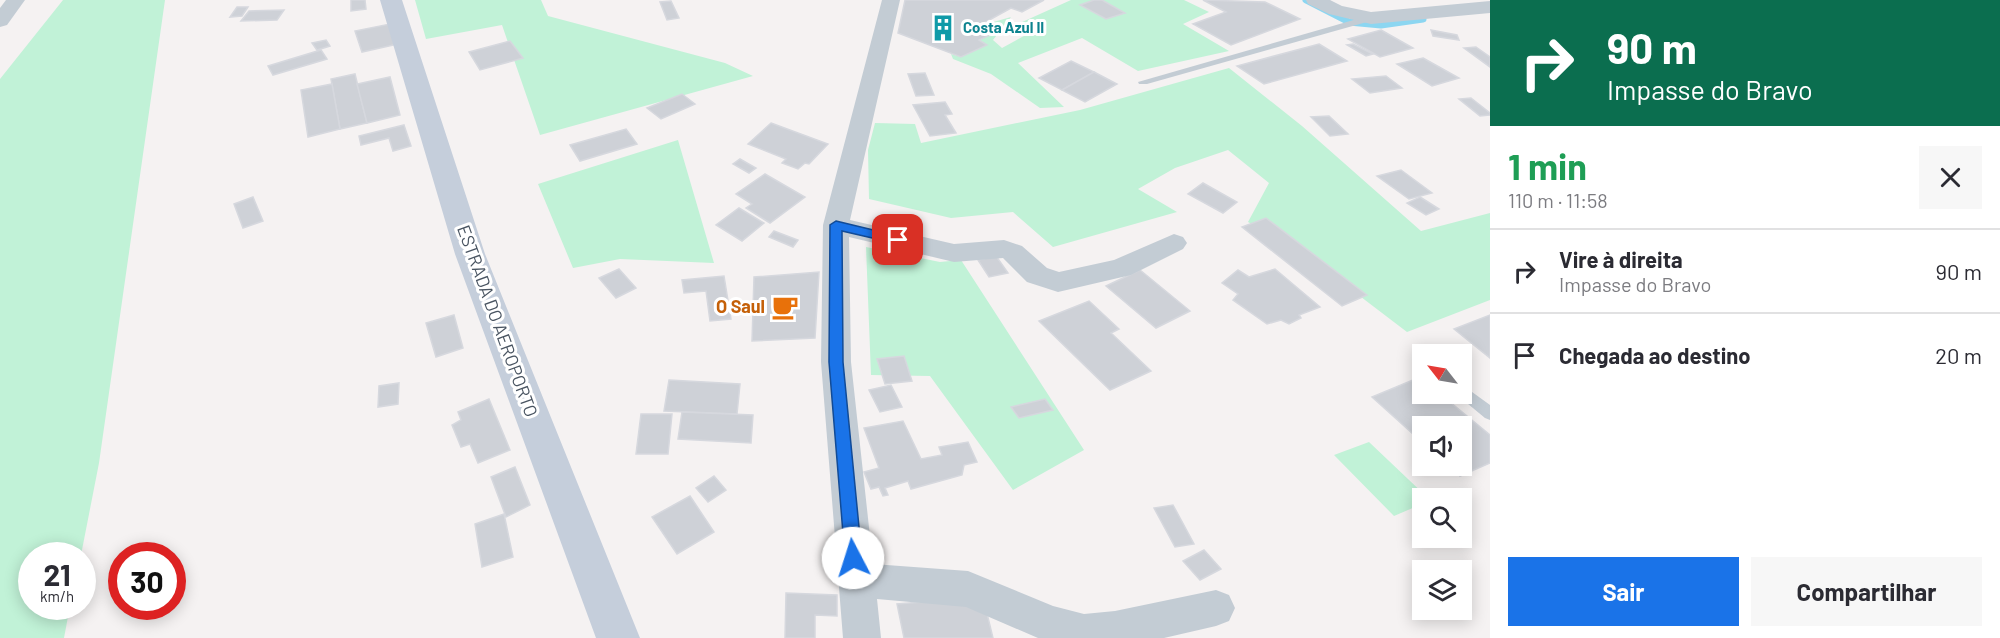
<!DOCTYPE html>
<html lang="pt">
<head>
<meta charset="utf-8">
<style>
  body { margin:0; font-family:Barlow,sans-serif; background:#f7f7f7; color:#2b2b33; height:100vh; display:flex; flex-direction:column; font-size:22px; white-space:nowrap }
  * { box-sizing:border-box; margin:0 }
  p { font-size:20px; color:#7c7c81 }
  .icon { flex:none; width:33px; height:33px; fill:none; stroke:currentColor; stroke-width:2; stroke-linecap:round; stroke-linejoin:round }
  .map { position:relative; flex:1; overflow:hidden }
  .details { display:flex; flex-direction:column; background:#fff; width:510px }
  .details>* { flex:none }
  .hud { background:#0b6e4f; color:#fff; overflow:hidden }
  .needle { width:39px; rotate:301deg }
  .controls { position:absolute; left:1412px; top:344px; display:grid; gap:12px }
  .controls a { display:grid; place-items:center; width:60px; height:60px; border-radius:0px; background:#fff; box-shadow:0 3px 15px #0003; font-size:30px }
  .speed { position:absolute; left:18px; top:542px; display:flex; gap:12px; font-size:30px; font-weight:700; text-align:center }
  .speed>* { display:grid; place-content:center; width:78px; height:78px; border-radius:50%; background:#fff; box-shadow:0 3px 15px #0003; line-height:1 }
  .speed small { font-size:15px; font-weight:400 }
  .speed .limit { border:9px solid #d22; background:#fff; color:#111 }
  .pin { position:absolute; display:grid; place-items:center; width:51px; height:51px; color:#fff; margin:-26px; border-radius:12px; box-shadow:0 3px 9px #0006 }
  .me { position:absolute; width:66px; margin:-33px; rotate:355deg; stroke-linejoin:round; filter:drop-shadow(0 0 4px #0008) }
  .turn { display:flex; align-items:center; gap:21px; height:126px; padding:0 18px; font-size:27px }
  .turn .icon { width:78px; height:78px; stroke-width:2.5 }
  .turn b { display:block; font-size:42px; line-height:51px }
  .round { display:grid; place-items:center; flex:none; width:63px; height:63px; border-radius:0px; background:#f7f7f7 }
  .overview { display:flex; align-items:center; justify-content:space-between; height:102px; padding:0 18px }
  h1 { font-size:36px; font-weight:700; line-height:45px; color:#1e9e55 }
  .action { display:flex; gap:12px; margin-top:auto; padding:12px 18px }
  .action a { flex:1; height:69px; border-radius:0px; background:#1a73e8; color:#fff; font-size:24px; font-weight:700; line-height:69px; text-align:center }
  .action a+a { background:#f7f7f7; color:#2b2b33 }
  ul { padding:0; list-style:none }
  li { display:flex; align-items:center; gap:18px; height:84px; padding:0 18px; border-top:2px solid #e1e1e2 }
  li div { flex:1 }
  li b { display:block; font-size:22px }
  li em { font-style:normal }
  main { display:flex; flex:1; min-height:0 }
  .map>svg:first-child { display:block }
  .green { fill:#c1f2d7 }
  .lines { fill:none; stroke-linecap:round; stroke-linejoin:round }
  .stream { stroke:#8cd6f1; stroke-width:7 }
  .building { fill:#ced1d7; stroke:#d6d8de; stroke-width:1.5 }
  .service { fill:#c3ccd4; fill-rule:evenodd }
  .minor { fill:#c3ccd4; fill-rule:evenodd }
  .secondary { fill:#c5cedb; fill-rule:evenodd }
  .route { fill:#1a73e8; stroke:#114b97; stroke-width:1.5 }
  .labels { text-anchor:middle; stroke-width:6; stroke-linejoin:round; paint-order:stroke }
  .far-culture-label { font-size:15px; font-weight:bold; fill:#0d838f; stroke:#fff; text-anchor:start }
  .food-label { font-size:18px; font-weight:bold; fill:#c56008; stroke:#fff; text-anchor:end }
  .street-label { font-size:18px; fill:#495461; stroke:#fff }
</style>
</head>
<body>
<main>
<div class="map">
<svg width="1490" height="638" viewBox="0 0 1490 638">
  <rect width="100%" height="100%" fill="#f5f2f2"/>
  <g class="green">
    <polygon points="63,0 165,0 99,463 81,555 32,555 32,606 70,606 64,638 0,638 0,79"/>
    <polygon points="415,0 541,0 548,16 725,63 753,76 540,135 502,25 426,39"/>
    <polygon points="1071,0 1184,0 1209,12 1183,24 1229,51 1138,71 1082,38 1018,63 1064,107 1040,108 991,74 953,59 951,54 961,57 987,45 980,40 993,34 983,25 1011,17 993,40 1002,48 1033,31 1020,23"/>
    <polygon points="1229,68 1302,126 1421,231 1490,213 1490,300 1407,332 1298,249 1248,222 1269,183 1228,150 1175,168 1138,189 1177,212 1053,247 1013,212 951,218 869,199 868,150 875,123 915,124 921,143 1080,110"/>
    <polygon points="678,140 714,263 620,259 573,268 538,184"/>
    <polygon points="866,247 940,262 961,260 1084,450 1013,490 930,376 871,375"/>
    <polygon points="1369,442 1428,498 1422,498 1422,504 1394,516 1334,455"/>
  </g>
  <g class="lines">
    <polyline class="stream" points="1306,0 1349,22 1381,25 1423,19"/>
  </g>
  <g class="building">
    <polygon points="351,0 365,0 366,9 351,11"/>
    <polygon points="905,0 1044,0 1022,12 1011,8 982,24 992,34 979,40 987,45 961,57 898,33"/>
    <polygon points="1094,0 1102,0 1125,13 1106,19 1080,5"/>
    <polygon points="1203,0 1265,2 1300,19 1231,45 1193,24 1226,12"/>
    <polygon points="671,1 679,18 667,20 660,2"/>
    <polygon points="237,7 248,7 242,16 230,17"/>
    <polygon points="284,10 277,20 241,21 249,11"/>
    <polygon points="390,24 398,44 362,52 355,31"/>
    <polygon points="1381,30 1413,48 1380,57 1348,39"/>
    <polygon points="1431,30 1457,35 1459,40 1433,36"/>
    <polygon points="326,40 330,46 317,50 312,43"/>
    <polygon points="510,41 523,58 480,70 469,52"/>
    <polygon points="1319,44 1347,61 1264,84 1237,66"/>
    <polygon points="1353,44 1373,54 1366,56 1347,45"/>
    <polygon points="1476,47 1490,57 1490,67 1464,48"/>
    <polygon points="321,50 327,59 273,75 268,66"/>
    <polygon points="1423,58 1459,78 1432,86 1397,64"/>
    <polygon points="1071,61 1094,72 1062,90 1039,78"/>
    <polygon points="1094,72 1117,84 1085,102 1062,90"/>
    <polygon points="925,73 934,95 916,96 908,74"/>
    <polygon points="355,74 367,123 340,129 331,79"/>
    <polygon points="1386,76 1402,88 1370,93 1352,79"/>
    <polygon points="390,77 400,115 367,123 357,84"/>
    <polygon points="332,84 340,129 308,137 301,90"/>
    <polygon points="682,94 695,104 661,119 647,108"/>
    <polygon points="1471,98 1490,113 1490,115 1480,116 1459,99"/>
    <polygon points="945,102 952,114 945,115 956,133 930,136 913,105"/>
    <polygon points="1329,116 1348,134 1330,136 1311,117"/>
    <polygon points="771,123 828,144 809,164 805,163 798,169 782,163 786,159 748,144"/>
    <polygon points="404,125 411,146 393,151 389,138 361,145 359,136"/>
    <polygon points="626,129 637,144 580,161 570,145"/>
    <polygon points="740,159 756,168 749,173 733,164"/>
    <polygon points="1401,170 1432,193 1409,199 1377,176"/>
    <polygon points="765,174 805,197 770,223 746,208 752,204 736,194"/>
    <polygon points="1203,183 1237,202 1223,213 1188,194"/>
    <polygon points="253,197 263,221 243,228 234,204"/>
    <polygon points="1420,197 1439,209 1426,215 1407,203"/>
    <polygon points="739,208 764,223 742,241 716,225"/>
    <polygon points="1266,218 1367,295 1342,306 1242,227"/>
    <polygon points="774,231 798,240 793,247 769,237"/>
    <polygon points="996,256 1008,273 989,277 978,260"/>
    <polygon points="619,269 636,288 616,298 599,278"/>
    <polygon points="1275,269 1320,307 1299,315 1301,318 1289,324 1281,320 1267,324 1233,300 1238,294 1222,283 1238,270 1249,277"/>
    <polygon points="1140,270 1190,311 1156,328 1106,286"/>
    <polygon points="819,272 815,338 752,341 754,277"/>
    <polygon points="724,276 731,319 710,321 706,291 684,293 682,280"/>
    <polygon points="1089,301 1119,329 1111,333 1151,371 1110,390 1039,321"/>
    <polygon points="454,315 463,348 436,357 426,323"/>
    <polygon points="1490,315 1490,358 1454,329"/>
    <polygon points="904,356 912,381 885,384 877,359"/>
    <polygon points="1420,377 1422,393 1439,393 1490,435 1490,463 1460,476 1448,465 1461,465 1461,426 1422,426 1422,442 1372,397"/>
    <polygon points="669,380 740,384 737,414 664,411"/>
    <polygon points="399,383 398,404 378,407 379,386"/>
    <polygon points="891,385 902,407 880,412 869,390"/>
    <polygon points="489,399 510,450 478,463 470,444 461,447 452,425 461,420 458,412"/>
    <polygon points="1045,399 1053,410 1019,418 1011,407"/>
    <polygon points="682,412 753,415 751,443 678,439"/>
    <polygon points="641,414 672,414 668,454 636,454"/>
    <polygon points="903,421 921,459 942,455 939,447 968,442 977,462 964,465 962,475 911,489 908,481 885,488 888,495 883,496 879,487 871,489 864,472 879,468 864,428"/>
    <polygon points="515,467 530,505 506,517 491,477"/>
    <polygon points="714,476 726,490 708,502 696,488"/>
    <polygon points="690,496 714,532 677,554 652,517"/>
    <polygon points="1173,505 1194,544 1175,547 1154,508"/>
    <polygon points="504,514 513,557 482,567 475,524"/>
    <polygon points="1204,550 1221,569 1200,580 1183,561"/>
    <polygon points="786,593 837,595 837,616 815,615 815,638 785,638"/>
    <polygon points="983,597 993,638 904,638 897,604"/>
  </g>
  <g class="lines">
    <g class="service">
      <polygon points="1371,15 1376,18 1374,20 1147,84 1139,84 1138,82"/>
      <polygon points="1461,384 1490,405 1490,420 1485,418 1456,394 1461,393"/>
    </g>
    <g class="minor">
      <polygon points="6,0 25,0 7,25 0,27 0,8"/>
      <polygon points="882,0 900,0 850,220 954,244 1004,240 1022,246 1047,268 1059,272 1114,260 1174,234 1183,237 1187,243 1183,249 1131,275 1058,292 1027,282 1003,258 954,262 849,237 851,362 873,564 968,571 1053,606 1084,614 1115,611 1216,590 1229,595 1235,608 1229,621 1216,626 1164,638 1038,638 966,607 877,599 881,638 843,638 821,362 823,225"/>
      <polygon points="1306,0 1330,0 1342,6 1371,12 1490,1 1490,13 1371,24 1329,14 1308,4"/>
    </g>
    <polygon class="secondary" points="380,0 402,0 485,254 640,638 596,638 455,254"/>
  </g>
  <polygon class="route" points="836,221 898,236 904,240 898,244 842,231 843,362 862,558 859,564 853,566 847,564 845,558 829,362 830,225"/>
  <defs>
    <g id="building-bare" transform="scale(2.07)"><path d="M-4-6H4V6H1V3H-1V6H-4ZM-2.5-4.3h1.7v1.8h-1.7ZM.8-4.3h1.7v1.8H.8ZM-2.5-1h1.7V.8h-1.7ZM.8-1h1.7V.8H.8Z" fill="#0f9aa8" stroke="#fff" stroke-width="2.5" paint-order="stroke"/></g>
    <g id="cafe-bare" transform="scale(2.07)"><path d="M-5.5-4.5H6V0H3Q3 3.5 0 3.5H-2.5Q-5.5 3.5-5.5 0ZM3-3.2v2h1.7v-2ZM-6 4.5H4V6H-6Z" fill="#e8710a" stroke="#fff" stroke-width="2.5" paint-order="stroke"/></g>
  </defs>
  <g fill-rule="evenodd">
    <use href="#building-bare" x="943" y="28"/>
    <use href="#cafe-bare" x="785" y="307"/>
  </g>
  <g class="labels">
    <g class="far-culture-label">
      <text x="963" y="33">Costa Azul II</text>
    </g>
    <g class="food-label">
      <text x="765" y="313">O Saul</text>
    </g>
    <g class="street-label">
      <text transform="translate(497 321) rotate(70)" y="6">ESTRADA DO AEROPORTO</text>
    </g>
  </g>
</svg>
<div class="controls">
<a><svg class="needle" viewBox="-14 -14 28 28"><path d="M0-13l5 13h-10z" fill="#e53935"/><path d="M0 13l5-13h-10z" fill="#7c7c81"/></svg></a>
<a><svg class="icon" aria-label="sound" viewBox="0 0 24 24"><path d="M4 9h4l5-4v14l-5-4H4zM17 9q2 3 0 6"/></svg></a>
<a><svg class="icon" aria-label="search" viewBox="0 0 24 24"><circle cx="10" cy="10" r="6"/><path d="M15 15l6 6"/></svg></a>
<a><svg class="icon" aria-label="layers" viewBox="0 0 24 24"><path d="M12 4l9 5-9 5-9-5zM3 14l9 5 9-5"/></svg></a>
</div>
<div class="speed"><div>21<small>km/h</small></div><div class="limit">30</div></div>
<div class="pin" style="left:898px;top:240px;background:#d93025"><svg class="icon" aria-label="arrive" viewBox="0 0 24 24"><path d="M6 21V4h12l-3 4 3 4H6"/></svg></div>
<svg class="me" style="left:853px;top:558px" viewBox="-20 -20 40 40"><circle r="19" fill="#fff"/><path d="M0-13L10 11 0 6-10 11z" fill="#1a73e8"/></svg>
</div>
<section class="details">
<div class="hud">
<div class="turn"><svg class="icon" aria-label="right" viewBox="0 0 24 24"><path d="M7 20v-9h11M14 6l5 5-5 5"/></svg><div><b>90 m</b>Impasse do Bravo</div></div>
</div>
<div class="overview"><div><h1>1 min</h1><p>110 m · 11:58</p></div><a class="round"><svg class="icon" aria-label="close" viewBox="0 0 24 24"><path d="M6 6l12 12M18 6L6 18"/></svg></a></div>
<ul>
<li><svg class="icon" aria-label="right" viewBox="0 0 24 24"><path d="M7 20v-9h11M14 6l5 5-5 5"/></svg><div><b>Vire à direita</b><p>Impasse do Bravo</p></div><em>90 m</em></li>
<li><svg class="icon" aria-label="arrive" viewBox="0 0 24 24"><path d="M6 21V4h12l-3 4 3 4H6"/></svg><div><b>Chegada ao destino</b></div><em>20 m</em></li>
</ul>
<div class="action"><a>Sair</a><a>Compartilhar</a></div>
</section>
</main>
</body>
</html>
